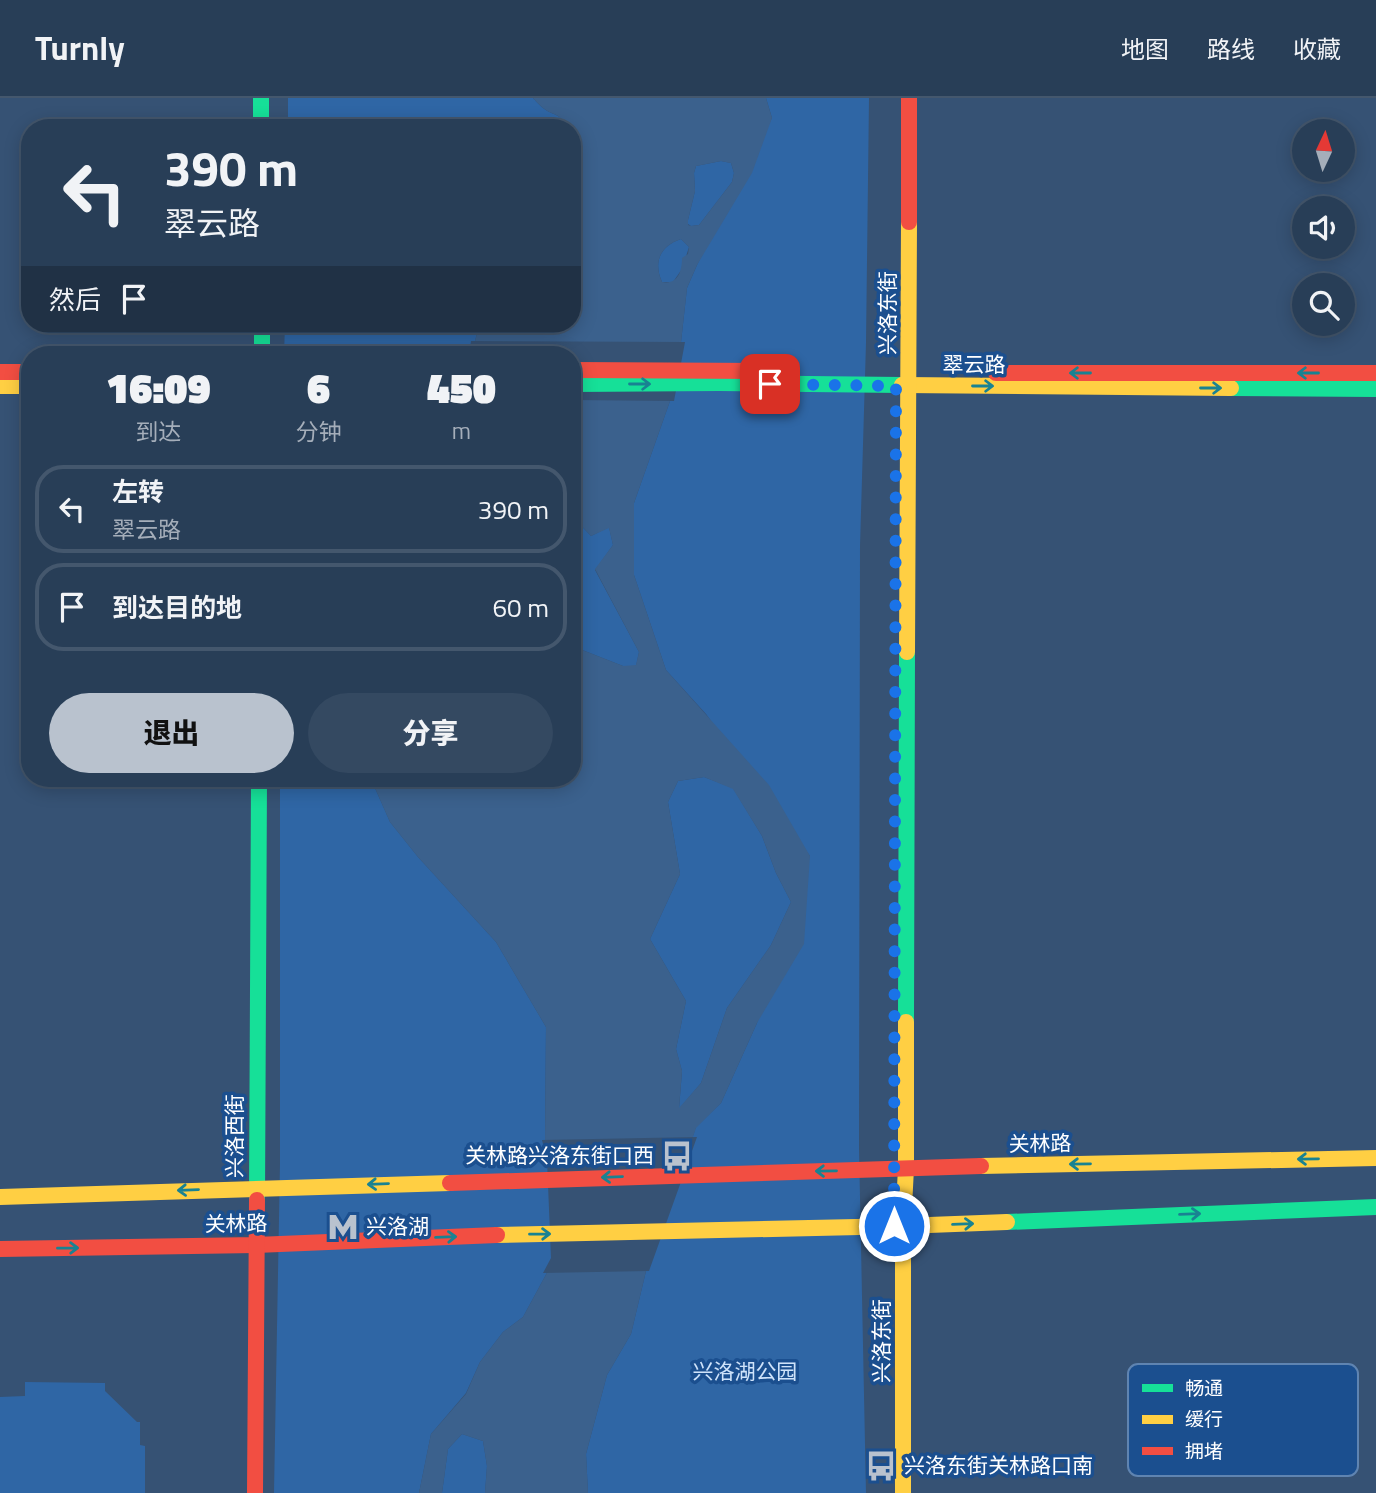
<!DOCTYPE html>
<html lang="zh">
<head>
<meta charset="utf-8">
<style>
  body { margin:0; font-family:"Titillium Web","Noto Sans SC",sans-serif; background:#344961; color:#f1f3f6; height:100vh; display:flex; flex-direction:column; font-size:26px; white-space:nowrap }
  * { box-sizing:border-box; margin:0 }
  p { font-size:23px; color:#a5aeba }
  .icon { flex:none; width:38px; height:38px; fill:none; stroke:currentColor; stroke-width:2; stroke-linecap:round; stroke-linejoin:round }
  .map { position:relative; flex:1; overflow:hidden }
  .details { position:absolute; left:21px; top:248px; width:560px; height:441px; display:flex; flex-direction:column; background:#283e57; border-radius:28px; box-shadow:0 4px 18px #0003,0 0 0 2px #44576d }
  .details>* { flex:none }
  .hud { position:absolute; left:21px; top:21px; width:560px; height:214px; border-radius:28px; box-shadow:0 4px 18px #0003,0 0 0 2px #44576d; background:#283e57; color:#f1f3f6; overflow:hidden }
  .needle { width:46px; rotate:4deg }
  .buttons { position:absolute; left:1292px; top:21px; display:grid; gap:14px }
  .buttons a { display:grid; place-items:center; width:63px; height:63px; border-radius:50%; background:#283e57; box-shadow:0 4px 18px #0003,0 0 0 2px #44576d; font-size:35px }
  .pin { position:absolute; display:grid; place-items:center; width:60px; height:60px; color:#fff; margin:-30px; border-radius:14px; box-shadow:0 4px 10px #0006 }
  .me { position:absolute; width:77px; margin:-38px; rotate:0deg; stroke-linejoin:round; filter:drop-shadow(0 0 5px #0008) }
  .turn { display:flex; align-items:center; gap:24px; height:147px; padding:0 28px; font-size:32px }
  .turn .icon { width:91px; height:91px; stroke-width:2.5 }
  .turn b { display:block; font-size:49px; line-height:60px }
  .then { display:flex; align-items:center; height:66px; padding:0 28px; background:#0003; gap:14px; font-size:26px }
  .eta { display:flex; justify-content:space-evenly; align-items:center; height:119px; text-align:center }
  .eta b { font-size:42px; font-weight:800; line-height:49px }
  .button { display:flex; gap:14px; margin-top:auto; padding:14px 28px }
  .button a { flex:1; height:80px; border-radius:42px; background:#b9c2ce; color:#111; font-size:28px; font-weight:800; line-height:80px; text-align:center }
  .button a+a { background:#344961; color:#f1f3f6 }
  ul { padding:0; list-style:none }
  li { display:flex; align-items:center; gap:21px; height:88px; margin:0 14px 10px; padding:0 14px; border:4px solid #44576d; border-radius:28px }
  li div { flex:1 }
  li b { display:block; font-size:26px }
  li em { font-style:normal }
  header { display:flex; align-items:center; gap:42px; box-sizing:border-box; height:98px; padding:0 35px; background:#283e57; border-bottom:2px solid #44576d }
  header strong { font-size:33px }
  nav { display:flex; gap:38px; margin-inline-start:auto; font-size:24px }
  .map>svg:first-child { display:block }
  .green { fill:#2f66a5 }
  .water { fill:#3b618d; fill-rule:evenodd }
  .pier { fill:#365274 }
  .lines { fill:none; stroke-linecap:round; stroke-linejoin:round }
  .fast { stroke:#16e098; stroke-width:16 }
  .slow { stroke:#ffcf43; stroke-width:16 }
  .jam { stroke:#f24e42; stroke-width:16 }
  .oneway { stroke:#198292 }
  .route { stroke:#1a73e8; stroke-width:12; stroke-dasharray:0 21.6 }
  .labels { text-anchor:middle; stroke-width:7; stroke-linejoin:round; paint-order:stroke }
  .street-label { font-size:21px; fill:#fff; stroke:#1b4f8f }
  .poi-label { font-size:21px; fill:#fff; stroke:#1b4f8f; text-anchor:start }
  .park-label { font-size:21px; fill:#cfe3fa; stroke:#1b4f8f }
  .key { fill:#1b4f8f; stroke:#5f84b1; stroke-width:2 }
  .key-label { font-size:19px; fill:#fff }
</style>
</head>
<body>
<header>
<strong>Turnly</strong>
<nav><a>地图</a><a>路线</a><a>收藏</a></nav>
</header>
<div class="map">
<svg width="1376" height="1395" viewBox="0 0 1376 1395">
  <rect width="100%" height="100%" fill="#365274"/>
  <g class="green">
    <path d="M 288,0 L 533,0 C 536,3 539,7 543,10 C 553,18 560,14 568,30 L 288,30 Z"/>
    <polygon points="766,0 869,0 866,245 860,448 859,1050 866,1395 588,1395 586,1356 607,1277 631,1236 646,1173 696,1029 721,1005 757,925 810,758 706,616 666,572 634,477 634,405 670,303 681,244 687,190 697,167 772,20"/>
    <polygon points="721,63 731,65 734,75 732,84 699,127 691,128 688,126 688,122 695,93 694,75 696,68"/>
    <path d="M 681,141 L 689,149 L 682,171 L 673,184 L 662,184 C 653,164 660,148 681,141 Z"/>
    <polygon points="285,226 479,226 472,257 284,257"/>
    <polygon points="572,418 591,438 609,429 613,447 595,472 639,554 636,568 623,568 572,548"/>
    <polygon points="704,679 733,690 762,738 776,775 791,804 771,847 727,910 701,985 679,1011 682,973 676,951 686,903 650,841 680,776 668,704 678,683"/>
    <polygon points="280,681 371,681 390,724 418,759 496,844 546,929 545,1043 551,1061 555,1160 523,1219 503,1234 480,1264 466,1295 431,1336 419,1395 274,1395 280,1065"/>
    <polygon points="25,1284 105,1285 105,1293 137,1324 140,1324 140,1347 145,1348 145,1395 0,1395 0,1299 25,1298"/>
    <polygon points="462,1336 483,1343 487,1368 485,1395 442,1395 448,1351"/>
  </g>
  <path class="water" d="M 533,0 L 766,0 L 772,20 L 752,75 L 697,167 L 687,190 L 681,244 L 670,303 L 634,405 L 634,477 L 666,572 L 769,687 L 810,758 L 804,846 L 757,925 L 721,1005 L 696,1030 L 646,1173 L 631,1236 L 607,1277 L 586,1356 L 588,1395 L 485,1395 L 487,1368 L 483,1343 L 462,1336 L 448,1351 L 442,1395 L 419,1395 L 431,1336 L 466,1296 L 480,1264 L 503,1234 L 523,1219 L 555,1160 L 552,1077 L 545,1043 L 546,929 L 496,844 L 418,759 L 390,724 L 371,681 L 405,681 L 431,690 L 438,681 L 572,681 L 572,548 L 623,568 L 636,567 L 639,554 L 595,471 L 613,447 L 609,430 L 591,438 L 572,418 L 572,257 L 472,257 L 479,226 L 572,226 L 572,30 L 568,30 C 560,14 553,18 543,10 C 539,7 536,3 533,0 ZM 721,63 L 731,65 L 734,75 L 732,84 L 699,127 L 691,128 L 688,127 L 688,122 L 695,93 L 694,75 L 696,68 ZM 681,141 L 689,149 L 688,156 L 682,160 C 682,173 678,187 662,184 C 653,164 660,148 681,141 ZM 704,679 L 733,691 L 762,738 L 776,775 L 791,804 L 771,847 L 727,910 L 701,985 L 679,1010 L 682,973 L 676,951 L 686,903 L 650,841 L 680,776 L 668,704 L 678,683 Z"/>
  <g class="pier">
    <polygon points="471,243 685,244 674,303 572,302 572,257 469,257"/>
    <polygon points="697,1039 649,1173 543,1175 551,1160 547,1062 542,1042"/>
  </g>
  <g class="lines">
    <g class="fast">
      <polyline points="261,0 261,30"/>
      <polyline points="262,226 262,257"/>
      <polyline points="572,286 719,285 902,287"/>
      <polyline points="1231,290 1376,291"/>
      <polyline points="906,924 907,554"/>
      <polyline points="257,1102 259,681"/>
      <polyline points="1007,1124 1376,1109"/>
    </g>
    <g class="slow">
      <polyline points="902,287 1231,290"/>
      <polyline points="0,288 30,288"/>
      <polyline points="907,554 909,124"/>
      <polyline points="981,1068 1376,1060"/>
      <polyline points="0,1099 450,1085"/>
      <polyline points="497,1137 903,1128 1007,1124"/>
      <polyline points="903,1395 903,1128 906,1070 906,924"/>
    </g>
    <g class="jam">
      <polyline points="909,124 909,0"/>
      <polyline points="572,272 769,273"/>
      <polyline points="0,274 30,274"/>
      <polyline points="996,275 1376,275"/>
      <polyline points="450,1085 981,1068"/>
      <polyline points="0,1151 256,1147 497,1137"/>
      <polyline points="255,1395 257,1102"/>
    </g>
  </g>
  <defs><path id="oneway-shaft" d="M-6 0H5M1.5-3L5.5 0L1.5 3" fill="none" stroke-width="1.6" stroke-linecap="round" stroke-linejoin="round" transform="scale(1.75)"/></defs>
  <g class="oneway">
    <use href="#oneway-shaft" transform="translate(1080 275) rotate(-180)"/>
    <use href="#oneway-shaft" transform="translate(1308 275) rotate(-180)"/>
    <use href="#oneway-shaft" transform="translate(640 286)"/>
    <use href="#oneway-shaft" transform="translate(983 288)"/>
    <use href="#oneway-shaft" transform="translate(1211 290)"/>
    <use href="#oneway-shaft" transform="translate(1308 1061) rotate(179)"/>
    <use href="#oneway-shaft" transform="translate(1080 1066) rotate(179)"/>
    <use href="#oneway-shaft" transform="translate(826 1073) rotate(179)"/>
    <use href="#oneway-shaft" transform="translate(612 1079) rotate(178)"/>
    <use href="#oneway-shaft" transform="translate(378 1086) rotate(178)"/>
    <use href="#oneway-shaft" transform="translate(188 1092) rotate(178)"/>
    <use href="#oneway-shaft" transform="translate(1190 1116) rotate(-2)"/>
    <use href="#oneway-shaft" transform="translate(963 1126) rotate(-2)"/>
    <use href="#oneway-shaft" transform="translate(540 1136) rotate(-1)"/>
    <use href="#oneway-shaft" transform="translate(446 1139) rotate(-2)"/>
    <use href="#oneway-shaft" transform="translate(68 1150) rotate(-1)"/>
  </g>
  <g class="lines">
    <polyline class="route" points="770,286 896,288 894,1128"/>
  </g>
  <defs>
    <g id="bus-bare" transform="scale(2.415)"><path d="M-5-6H5V4H4V6H2V4H-2V6H-4V4H-5ZM-3.5-4V0h7V-4ZM-3.5 1.2v1.5H-2V1.2ZM2 1.2v1.5H3.5V1.2Z" fill="#b9c2ce" stroke="#1b4f8f" stroke-width="2.5" paint-order="stroke"/></g>
    <g id="metro-bare" transform="scale(2.415)"><path d="M-5.5 5V-5H-3L0 0L3-5H5.5V5H3V-.5L0 4L-3-.5V5Z" fill="#b9c2ce" stroke="#1b4f8f" stroke-width="2.5" paint-order="stroke"/></g>
  </defs>
  <g fill-rule="evenodd">
    <use href="#bus-bare" x="677" y="1058"/>
    <use href="#metro-bare" x="343" y="1129"/>
    <use href="#bus-bare" x="881" y="1368"/>
  </g>
  <g class="labels">
    <g class="street-label">
      <text transform="translate(888 215) rotate(-90)" y="7">兴洛东街</text>
      <text x="974" y="274">翠云路</text>
      <text transform="translate(235 1038) rotate(-90)" y="7">兴洛西街</text>
      <text transform="translate(1040 1046) rotate(-1)" y="7">关林路</text>
      <text transform="translate(236 1126) rotate(-1)" y="7">关林路</text>
      <text transform="translate(882 1243) rotate(-90)" y="7">兴洛东街</text>
    </g>
    <g class="poi-label">
      <text x="654" y="1065" text-anchor="end">关林路兴洛东街口西</text>
      <text x="366" y="1136">兴洛湖</text>
      <text x="904" y="1375">兴洛东街关林路口南</text>
    </g>
    <g class="park-label">
      <text x="745" y="1281">兴洛湖公园</text>
    </g>
  </g>
  <rect x="1128" y="1266" width="230" height="112" rx="10" class="key"/>
  <rect x="1142" y="1286" width="31" height="8" fill="#16e098"/>
  <rect x="1142" y="1317" width="31" height="9" fill="#ffcf43"/>
  <rect x="1142" y="1349" width="31" height="8" fill="#f24e42"/>
  <g class="key-label">
    <text x="1185" y="1297">畅通</text>
    <text x="1185" y="1328">缓行</text>
    <text x="1185" y="1360">拥堵</text>
  </g>
</svg>
<div class="buttons">
<a><svg class="needle" viewBox="-14 -14 28 28"><path d="M0-13l5 13h-10z" fill="#e53935"/><path d="M0 13l5-13h-10z" fill="#a5aeba"/></svg></a>
<a><svg class="icon" aria-label="sound" viewBox="0 0 24 24"><path d="M4 9h4l5-4v14l-5-4H4zM17 9q2 3 0 6"/></svg></a>
<a><svg class="icon" aria-label="search" viewBox="0 0 24 24"><circle cx="10" cy="10" r="6"/><path d="M15 15l6 6"/></svg></a>
</div>
<div class="pin" style="left:770px;top:286px;background:#d93025"><svg class="icon" aria-label="arrive" viewBox="0 0 24 24"><path d="M6 21V4h12l-3 4 3 4H6"/></svg></div>
<svg class="me" style="left:894px;top:1128px" viewBox="-20 -20 40 40"><circle r="17" fill="#1a73e8" stroke="#fff" stroke-width="3"/><path d="M0-11L8 9 0 5-8 9z" fill="#fff"/></svg>
<div class="hud">
<div class="turn"><svg class="icon" aria-label="left" viewBox="0 0 24 24"><path d="M17 20v-9H6M10 6l-5 5 5 5"/></svg><div><b>390 m</b>翠云路</div></div>
<div class="then">然后<svg class="icon" aria-label="arrive" viewBox="0 0 24 24"><path d="M6 21V4h12l-3 4 3 4H6"/></svg></div>
</div>
<section class="details">
<div class="eta">
<div><b>16:09</b><p>到达</p></div>
<div><b>6</b><p>分钟</p></div>
<div><b>450</b><p>m</p></div>
</div>
<ul>
<li><svg class="icon" aria-label="left" viewBox="0 0 24 24"><path d="M17 20v-9H6M10 6l-5 5 5 5"/></svg><div><b>左转</b><p>翠云路</p></div><em>390 m</em></li>
<li><svg class="icon" aria-label="arrive" viewBox="0 0 24 24"><path d="M6 21V4h12l-3 4 3 4H6"/></svg><div><b>到达目的地</b></div><em>60 m</em></li>
</ul>
<div class="button"><a>退出</a><a>分享</a></div>
</section>
</div>
</body>
</html>
